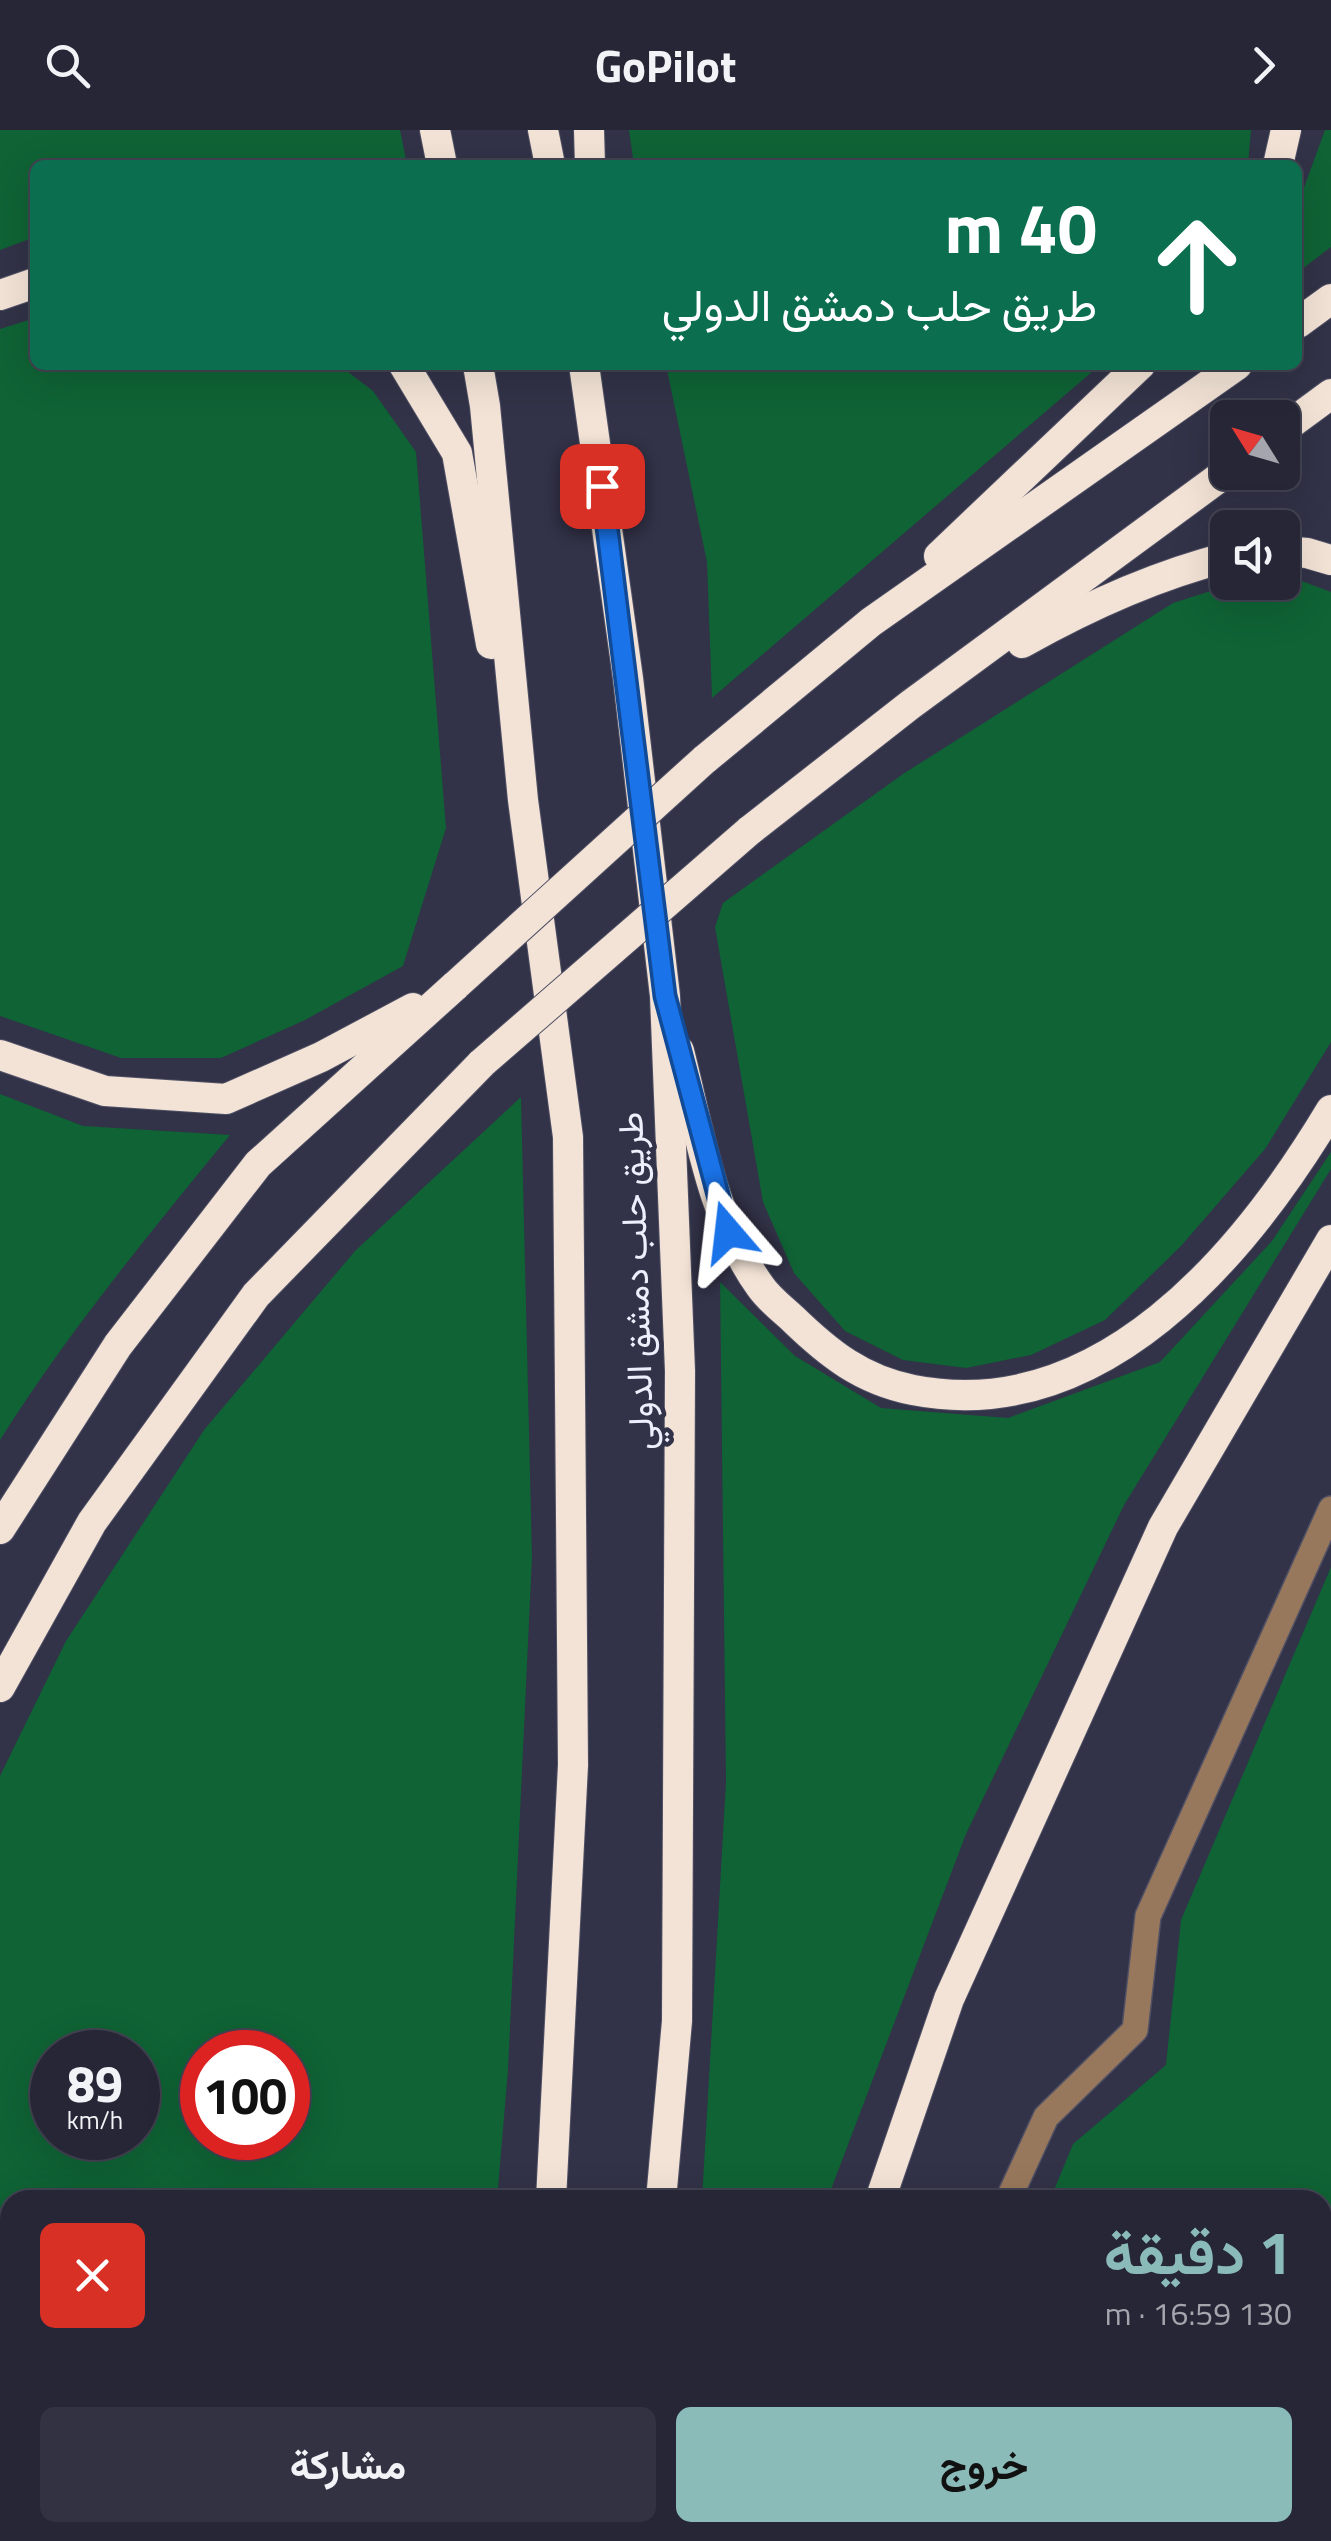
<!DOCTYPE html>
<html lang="ar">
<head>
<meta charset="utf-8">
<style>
  body { margin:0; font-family:"Titillium Web",Vazirmatn,sans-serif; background:#323242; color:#f1f3f6; direction:rtl; height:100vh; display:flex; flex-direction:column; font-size:38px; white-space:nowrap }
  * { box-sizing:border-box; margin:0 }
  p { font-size:32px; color:#a4a5ad }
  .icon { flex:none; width:55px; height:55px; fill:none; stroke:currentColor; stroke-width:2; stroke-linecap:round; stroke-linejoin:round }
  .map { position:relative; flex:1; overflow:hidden; direction:ltr }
  .sheet { position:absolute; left:0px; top:2060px; width:1332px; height:352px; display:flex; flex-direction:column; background:#262636; border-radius:30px 30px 0 0; box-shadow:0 10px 40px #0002,0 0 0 2px #424351; direction:rtl }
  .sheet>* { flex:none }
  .top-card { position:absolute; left:30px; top:30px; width:1272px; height:210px; border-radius:15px; box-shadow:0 10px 40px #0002,0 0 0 2px #424351; direction:rtl; background:#0b6e4f; color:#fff; overflow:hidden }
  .needle { width:65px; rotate:307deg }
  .fabs { position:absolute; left:1210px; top:270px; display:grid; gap:20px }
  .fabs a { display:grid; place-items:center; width:90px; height:90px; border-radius:15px; background:#262636; box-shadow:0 10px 40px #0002,0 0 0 2px #424351; font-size:50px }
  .speed { position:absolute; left:30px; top:1900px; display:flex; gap:20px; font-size:50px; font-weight:700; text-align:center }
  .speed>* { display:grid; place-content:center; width:130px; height:130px; border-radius:50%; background:#262636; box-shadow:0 10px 40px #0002,0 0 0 2px #424351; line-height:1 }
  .speed small { font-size:25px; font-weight:400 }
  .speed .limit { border:15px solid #d22; background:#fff; color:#111 }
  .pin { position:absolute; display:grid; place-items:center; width:85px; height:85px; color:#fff; margin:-42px; border-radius:20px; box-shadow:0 5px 15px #0006 }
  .me { position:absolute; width:110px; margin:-55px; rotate:343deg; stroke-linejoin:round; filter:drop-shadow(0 0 8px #0008) }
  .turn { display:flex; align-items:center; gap:35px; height:210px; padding:0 40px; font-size:45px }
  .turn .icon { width:130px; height:130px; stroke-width:2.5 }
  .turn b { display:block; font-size:70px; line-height:85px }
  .round { display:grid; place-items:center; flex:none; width:105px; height:105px; border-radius:15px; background:#323242 }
  .head { display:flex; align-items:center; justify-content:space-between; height:170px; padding:0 40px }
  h1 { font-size:60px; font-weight:700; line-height:75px; color:#8bbbb9 }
  .cta { display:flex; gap:20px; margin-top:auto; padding:20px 40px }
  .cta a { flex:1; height:115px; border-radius:15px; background:#8bbbb9; color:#111; font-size:40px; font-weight:700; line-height:115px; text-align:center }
  .cta a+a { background:#323242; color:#f1f3f6 }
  header { display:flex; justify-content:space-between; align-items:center; height:130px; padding:0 40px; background:#262636; font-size:45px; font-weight:700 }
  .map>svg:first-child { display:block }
  .green { fill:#0f6335; fill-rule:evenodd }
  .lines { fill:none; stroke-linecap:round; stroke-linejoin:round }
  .minor-casing { stroke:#505065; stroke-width:28 }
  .highway-casing { stroke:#505065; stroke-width:32 }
  .minor { stroke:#98785c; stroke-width:25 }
  .highway { stroke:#f3e3d6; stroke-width:30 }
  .highway-bridge-casing { stroke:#505065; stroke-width:32; stroke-linecap:butt }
  .highway-bridge { stroke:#f3e3d6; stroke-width:30 }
  .route-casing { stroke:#114b97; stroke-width:25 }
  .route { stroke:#1a73e8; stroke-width:18 }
  .labels { text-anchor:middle; stroke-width:9; stroke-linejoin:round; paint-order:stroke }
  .street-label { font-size:35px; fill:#eeeffd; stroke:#323248 }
</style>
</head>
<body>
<header><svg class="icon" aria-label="forward" viewBox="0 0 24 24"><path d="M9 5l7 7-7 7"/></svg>GoPilot<svg class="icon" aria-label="search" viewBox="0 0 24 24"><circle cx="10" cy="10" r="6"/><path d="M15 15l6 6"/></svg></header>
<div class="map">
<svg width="1331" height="2411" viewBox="0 0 1331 2411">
  <rect width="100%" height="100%" fill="#323248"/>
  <g class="green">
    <polygon points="0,0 400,0 407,35 35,35 35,107 0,120"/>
    <polygon points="629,0 1251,0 1248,35 634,35"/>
    <polygon points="1325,0 1331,0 1331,117 1298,142 1298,74"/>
    <polygon points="35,188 35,235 339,235 373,261 416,322 446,698 403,836 305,890 221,928 121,928 0,886 0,199"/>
    <polygon points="666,235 1100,235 712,568 707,432"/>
    <polygon points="1283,444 1331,462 1331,912 1265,1019 1181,1116 1105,1190 1031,1225 966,1238 903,1230 845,1201 794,1143 763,1072 715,797 723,773 903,644 1173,473 1236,453 1282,452"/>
    <path d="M 0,964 L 83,996 L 230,1005 C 149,1104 68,1202 0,1310 Z"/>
    <path d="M 521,967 L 532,1427 L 508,1940 L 497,2070 L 10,2070 L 10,2402 L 466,2403 L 465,2411 L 0,2411 L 0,1646 L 66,1511 L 204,1300 L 355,1121 ZM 52,1922 L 138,1922 L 138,2008 L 52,2008 ZM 202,1922 L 288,1922 L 288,2008 L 202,2008 Z"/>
    <polygon points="1331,1022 1331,1039 1124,1375 966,1704 827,2070 702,2070 726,1652 720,1152 795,1226 881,1278 1008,1288 1160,1232 1272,1111"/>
    <polygon points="1331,1437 1331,2411 1234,2411 1119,2403 1322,2402 1322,2070 1050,2070 1073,2014 1166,1935 1181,1790"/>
  </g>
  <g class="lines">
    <g class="minor-casing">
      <g id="minor">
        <polyline points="1008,2070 1046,1987 1135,1900 1148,1786 1331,1379"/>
        <polyline points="920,2402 923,2411"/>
      </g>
    </g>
    <g class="highway-casing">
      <g id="highway">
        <polyline points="435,0 442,35"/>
        <polyline points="543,0 550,35"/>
        <polyline points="589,0 590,35"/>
        <polyline points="1278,35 1286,0"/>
        <polyline points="0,165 35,153"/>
        <polyline points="1298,193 1331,169"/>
        <polyline points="404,235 457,323 491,514"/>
        <polyline points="478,235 485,276 523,670 568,1007 573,1635 551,2070"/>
        <polyline points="584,235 628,548 665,866 680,1241 677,1891 661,2070"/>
        <polyline points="1282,300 1331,264"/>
        <polyline points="1282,421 1307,423 1331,430"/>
        <polyline points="939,426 1140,235"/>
        <path d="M 1022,513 C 1086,477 1157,445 1228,427"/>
        <polyline points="704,630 871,492 1237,235"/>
        <polyline points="749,701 910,575 1228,341"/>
        <path d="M 679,921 C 699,1000 712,1089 760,1156 C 768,1168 781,1178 792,1188 C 829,1224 862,1250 913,1260 C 1101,1297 1244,1125 1331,980"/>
        <polyline points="0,925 105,961 226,969 321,927 413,878"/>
        <polyline points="0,1399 118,1215 258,1034 456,855"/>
        <polyline points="0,1557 92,1392 256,1165 482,933"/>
        <polyline points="880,2070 949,1869 1163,1397 1331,1110"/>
        <polyline points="517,2411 518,2402"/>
        <polyline points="631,2411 632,2402"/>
        <polyline points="765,2411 768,2402"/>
      </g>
    </g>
    <use href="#minor" class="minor"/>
    <use href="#highway" class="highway"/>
    <g class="highway-bridge-casing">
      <g id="highway-bridge">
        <polyline points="456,855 704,630"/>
        <polyline points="482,933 749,701"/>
      </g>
    </g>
    <use href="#highway-bridge" class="highway-bridge"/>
  </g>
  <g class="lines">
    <g class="route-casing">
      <polyline id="route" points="602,356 665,866 728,1102"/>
    </g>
    <use href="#route" class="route"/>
  </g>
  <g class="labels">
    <g class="street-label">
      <text transform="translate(636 1151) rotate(-92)" y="12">طريق حلب دمشق الدولي</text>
    </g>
  </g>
</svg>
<div class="fabs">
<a><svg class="needle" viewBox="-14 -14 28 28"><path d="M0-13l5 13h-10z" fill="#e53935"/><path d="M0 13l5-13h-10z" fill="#a4a5ad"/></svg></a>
<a><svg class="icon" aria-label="sound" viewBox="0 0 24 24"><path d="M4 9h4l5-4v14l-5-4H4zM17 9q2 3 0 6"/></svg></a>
</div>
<div class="speed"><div>89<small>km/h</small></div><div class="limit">100</div></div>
<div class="pin" style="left:602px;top:356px;background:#d93025"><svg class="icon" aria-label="arrive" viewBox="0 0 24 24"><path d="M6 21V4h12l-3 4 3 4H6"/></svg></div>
<svg class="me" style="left:728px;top:1102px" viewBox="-20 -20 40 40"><path d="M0-17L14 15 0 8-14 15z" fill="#1a73e8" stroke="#fff" stroke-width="4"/></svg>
<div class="top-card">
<div class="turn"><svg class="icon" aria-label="ahead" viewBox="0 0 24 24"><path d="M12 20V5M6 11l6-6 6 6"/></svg><div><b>40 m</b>طريق حلب دمشق الدولي</div></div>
</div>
<section class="sheet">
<div class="head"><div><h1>1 دقيقة</h1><p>130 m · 16:59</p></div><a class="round" style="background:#d93025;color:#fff"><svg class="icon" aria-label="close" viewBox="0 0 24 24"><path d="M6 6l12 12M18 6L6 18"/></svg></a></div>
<div class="cta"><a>خروج</a><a>مشاركة</a></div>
</section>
</div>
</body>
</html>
